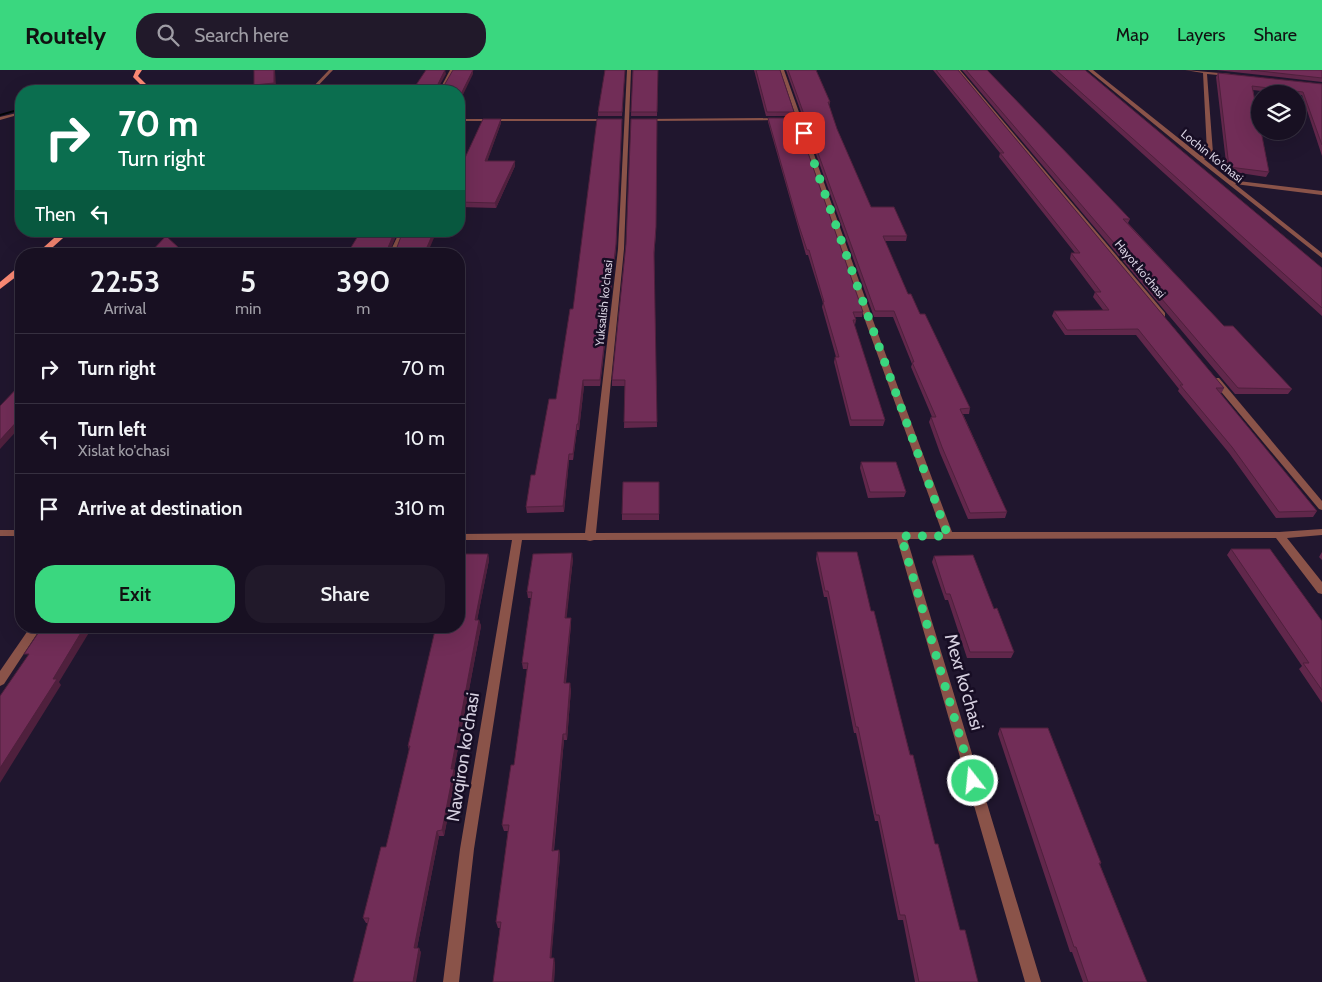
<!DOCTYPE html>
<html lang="en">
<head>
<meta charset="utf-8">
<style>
  body { margin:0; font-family:Cabin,sans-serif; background:#21192a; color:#f1f3f6; height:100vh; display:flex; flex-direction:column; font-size:19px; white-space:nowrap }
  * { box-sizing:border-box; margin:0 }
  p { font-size:16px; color:#9f9da5 }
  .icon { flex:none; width:28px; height:28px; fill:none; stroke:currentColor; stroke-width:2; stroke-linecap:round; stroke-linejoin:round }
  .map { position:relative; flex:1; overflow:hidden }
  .details { position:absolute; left:15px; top:178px; width:450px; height:385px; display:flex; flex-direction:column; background:#181022; border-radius:20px; box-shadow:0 5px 20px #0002,0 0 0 1px #363040 }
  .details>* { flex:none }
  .banner { position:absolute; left:15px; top:15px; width:450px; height:152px; border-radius:20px; box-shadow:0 5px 20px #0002,0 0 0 1px #363040; background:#0b6e4f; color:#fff; overflow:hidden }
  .fabs { position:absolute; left:1251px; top:15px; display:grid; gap:10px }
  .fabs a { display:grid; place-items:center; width:55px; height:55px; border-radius:50%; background:#181022; box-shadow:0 5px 20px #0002,0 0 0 1px #363040; font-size:25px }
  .pin { position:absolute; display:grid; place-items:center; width:42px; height:42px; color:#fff; margin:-21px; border-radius:10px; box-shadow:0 2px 8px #0006 }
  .me { position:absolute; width:55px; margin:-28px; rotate:344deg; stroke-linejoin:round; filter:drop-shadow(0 0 4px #0008) }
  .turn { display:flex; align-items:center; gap:18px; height:105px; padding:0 20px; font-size:22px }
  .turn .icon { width:65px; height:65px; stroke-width:2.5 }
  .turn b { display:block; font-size:35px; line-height:42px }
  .then { display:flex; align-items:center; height:48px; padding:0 20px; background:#0003; gap:10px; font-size:19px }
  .eta { display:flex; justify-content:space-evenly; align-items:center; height:85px; text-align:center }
  .eta b { font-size:30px; font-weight:600; line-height:35px }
  .primary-button { display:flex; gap:10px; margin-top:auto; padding:10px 20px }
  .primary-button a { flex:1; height:58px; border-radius:20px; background:#3ad77f; color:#111; font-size:20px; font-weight:600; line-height:58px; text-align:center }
  .primary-button a+a { background:#21192a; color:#f1f3f6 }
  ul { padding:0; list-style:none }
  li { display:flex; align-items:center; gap:15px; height:70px; padding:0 20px; border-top:1px solid #363040 }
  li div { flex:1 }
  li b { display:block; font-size:19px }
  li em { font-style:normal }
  header { display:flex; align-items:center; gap:30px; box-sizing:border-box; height:70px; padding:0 25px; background:#3ad77f; color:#111 }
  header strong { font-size:24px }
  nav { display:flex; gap:28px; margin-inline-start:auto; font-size:18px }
  .search { width:350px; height:45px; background:#21192a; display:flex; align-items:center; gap:12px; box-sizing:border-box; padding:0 18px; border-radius:20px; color:#9f9da5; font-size:19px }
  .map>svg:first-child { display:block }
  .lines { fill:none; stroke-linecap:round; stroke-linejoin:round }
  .stream { fill:#000608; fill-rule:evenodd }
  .service { fill:#8a5349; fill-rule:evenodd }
  .minor { fill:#8a5349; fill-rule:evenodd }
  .primary { fill:#fb8974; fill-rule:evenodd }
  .wall { fill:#61274b }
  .shaded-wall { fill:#4f203d }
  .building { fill:#712d57; stroke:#4f203d }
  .route { stroke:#3ad77f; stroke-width:9; stroke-dasharray:0 16.2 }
  .labels { text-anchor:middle; stroke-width:5; stroke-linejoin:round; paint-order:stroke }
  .far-street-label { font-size:12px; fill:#d5cfdf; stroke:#170d24 }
  .near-street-label { font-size:18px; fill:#d5cfdf; stroke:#170d24 }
</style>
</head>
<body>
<header>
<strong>Routely</strong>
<div class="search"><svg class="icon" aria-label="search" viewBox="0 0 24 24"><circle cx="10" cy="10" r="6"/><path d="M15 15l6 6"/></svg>Search here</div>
<nav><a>Map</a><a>Layers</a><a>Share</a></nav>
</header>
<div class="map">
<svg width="1322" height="912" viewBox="0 0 1322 912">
  <rect width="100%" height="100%" fill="#20162e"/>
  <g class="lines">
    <g class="stream">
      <polygon points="114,15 115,17 96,21 91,21"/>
      <polygon points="21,38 21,40 0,46 0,44"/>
    </g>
    <g class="service">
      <polygon points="143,14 145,16 119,21 111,21"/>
      <polygon points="21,42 21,44 0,50 0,47"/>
    </g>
    <g class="minor">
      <polygon points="329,0 333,0 313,21 309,21"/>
      <polygon points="450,0 454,0 443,21 439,21"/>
      <polygon points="627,0 631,0 624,179 596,463 942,462 866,253 780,0 784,0 874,253 952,462 1279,462 1322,459 1322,465 1287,468 1322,512 1322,524 1318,523 1276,468 907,469 1041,912 1025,912 897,469 594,470 590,471 586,470 522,470 474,779 459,912 443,912 460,779 512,470 459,470 459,464 585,463 618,179"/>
      <polygon points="956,0 960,0 1165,243 1165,247 1159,247"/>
      <polygon points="1088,0 1093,0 1201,86 1207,82 1203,3 1185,0 1231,4 1229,6 1207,4 1213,83 1204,89 1230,110 1322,121 1322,125 1235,114 1322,183 1322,188 1198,90"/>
      <polygon points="780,48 782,50 645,51 643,50 645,49"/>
      <polygon points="459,49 610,49 612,50 610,51 459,51"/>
      <polygon points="400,161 406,161 395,184 389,184"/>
      <polygon points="1213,308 1219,308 1322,431 1322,440 1319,439 1213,312"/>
      <rect x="0" y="460" width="21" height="6"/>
      <polygon points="31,556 42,556 4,614 0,616 0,601"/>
    </g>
    <g class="primary">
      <polygon points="136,0 142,0 138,6 153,21 147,21 133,7"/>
      <polygon points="62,161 71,161 45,184 36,184"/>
      <polygon points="18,197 21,197 21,203 0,219 0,212"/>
    </g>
  </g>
  <g class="wall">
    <polygon points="625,0 622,46 598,46 598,42"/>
    <polygon points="633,0 658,0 657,46 631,46"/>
    <polygon points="754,0 780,0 794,42 793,46 766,46"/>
    <polygon points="786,0 816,0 830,32 829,36 837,59 871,137 907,166 906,171 885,171 908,224 920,244 970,338 969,344 963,344 1007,442 1005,448 968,449 940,383 929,352 931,347 932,347 911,297 912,294 893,247 874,247"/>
    <polygon points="933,0 958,0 1224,318 1221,324 1317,441 1313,447 1276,448 1229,383 1178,321 1179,319 1136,265 1065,265 1052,246 1054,241 1103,240 1093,227 1095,222 1070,189 1071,183 1075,183 999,87 1000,83"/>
    <polygon points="962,0 987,0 1130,149 1128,153 1224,256 1292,319 1288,324 1235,324"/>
    <polygon points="1050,0 1085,0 1322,198 1322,246"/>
    <polygon points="1216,0 1322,0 1322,12"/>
    <polygon points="1218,3 1322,14 1322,86 1302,25 1298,25 1298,24 1286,24 1253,20 1269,102 1266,107 1227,101 1216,7"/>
    <polygon points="768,48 863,242 862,247 855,247 856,250 855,255 854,255 885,350 883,356 850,356 834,292 835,287 836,287 822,237 823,233 808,185 806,185 768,52"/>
    <polygon points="501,49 501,53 487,91 515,96 496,138 459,137 459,90 464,90"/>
    <polygon points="656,162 654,187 657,357 624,358 625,316 612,316 612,310"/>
    <polygon points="616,179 600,316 584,316 579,360 577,360 573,390 569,390 564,442 527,443 526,437 556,329 573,239"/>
    <polygon points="861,392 906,422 904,427 868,428 860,398"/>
    <polygon points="659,412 659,450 622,450 622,444"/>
    <polygon points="1231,479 1322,551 1322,633 1299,599 1302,596 1227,485"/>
    <polygon points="817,482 871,541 935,774 960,860 978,912 915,912 903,850 898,850 878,751 875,751 856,663 854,663 827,527 824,527 816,489"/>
    <polygon points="1322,482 1322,490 1319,487"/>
    <polygon points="488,484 489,490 477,550 479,550 481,556 454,699 456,705 444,766 439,766 417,878 419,878 421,883 368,853 366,853 363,848 386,777 409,680 408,676"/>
    <polygon points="934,486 994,539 1014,582 1011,588 967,588 948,530 945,530 932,492"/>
    <polygon points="573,489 566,548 571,548 571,554 566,613 571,619 567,670 564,670 554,781 559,780 560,786 551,888 555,893 554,912 493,912 500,858 498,858 496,852 508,761 504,761 502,755 514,695 527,599 523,599 522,593 531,528 528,528 527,522"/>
    <polygon points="1000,658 1101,793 1100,795 1147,912 1083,912 1072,882 1070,882 998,664"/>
  </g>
  <g class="shaded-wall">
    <polygon points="274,0 275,0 276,17 255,19 254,15"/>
    <polygon points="445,0 446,4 437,20 437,16"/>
    <polygon points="473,0 473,4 459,33 459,28"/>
    <polygon points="501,49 501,53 486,95 485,91"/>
    <polygon points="622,53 616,179 600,316 600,310"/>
    <polygon points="515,91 515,96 496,138 495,133"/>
    <polygon points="395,161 398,161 389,184 387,180"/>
    <polygon points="434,161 437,161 427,184 424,184"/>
    <polygon points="179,178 181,183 180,184 174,184"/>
    <polygon points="583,310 584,316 579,360 578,354"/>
    <polygon points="21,347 21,356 0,379 0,370"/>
    <polygon points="577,354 577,360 573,390 573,384"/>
    <polygon points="569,384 569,390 564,442 563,436"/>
    <polygon points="572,483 573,489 566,554 565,548"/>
    <polygon points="488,484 489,490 476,556 475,550"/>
    <polygon points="571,548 571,554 565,619 564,613"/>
    <polygon points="479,550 481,556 453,705 451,699"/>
    <polygon points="85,556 93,556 59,612 61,615 0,713 0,698 53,609"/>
    <polygon points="570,613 571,619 567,670 566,664"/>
    <polygon points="563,664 564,670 553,786 552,781"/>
    <polygon points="454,699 456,705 444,766 442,760"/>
    <polygon points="437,761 439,766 416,883 414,878"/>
    <polygon points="559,780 560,786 551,893 550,888"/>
    <polygon points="419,878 421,883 416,912 413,912"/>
    <polygon points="554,888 555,893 554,912 552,912"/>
  </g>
  <g class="building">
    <polygon points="254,0 274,0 274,13 254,15"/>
    <polygon points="426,0 445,0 437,16 437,18 442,19 453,0 473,0 459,28 459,21 412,21"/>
    <polygon points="605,0 625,0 622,42 598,42"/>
    <polygon points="633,0 658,0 657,42 631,42"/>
    <polygon points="756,0 780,0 794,42 767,42"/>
    <polygon points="788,0 816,0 830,32 828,32 837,59 871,137 894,137 907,166 883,166 908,224 911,224 920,244 925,244 970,338 960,339 1007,442 970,443 942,377 931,347 936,347 912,292 914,292 894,241 875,241"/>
    <polygon points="936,0 958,0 1224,318 1216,318 1317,441 1279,442 1232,377 1180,315 1183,315 1138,259 1067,260 1054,241 1109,240 1095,222 1101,222 1071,183 1080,183 1000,83 1004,83"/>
    <polygon points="966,0 987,0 1130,149 1123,149 1224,256 1233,256 1292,319 1238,318"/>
    <polygon points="1056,0 1085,0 1322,198 1322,238"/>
    <polygon points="1251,0 1322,0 1322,8"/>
    <polygon points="1218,3 1322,14 1322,75 1303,22 1252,16 1260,58 1260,61 1261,61 1269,102 1229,97"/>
    <polygon points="768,48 796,48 863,242 853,242 856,250 853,250 885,350 851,350 835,287 839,287 823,232 824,232 809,180 807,180 798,153"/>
    <polygon points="483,49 501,49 485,91 515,91 495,133 459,132 459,90 464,90"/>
    <polygon points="597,49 622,49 616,174 600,310 583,310 578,354 577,354 573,384 569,384 563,436 526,437 531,405 535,405 549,329 556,329 570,239 573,239"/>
    <polygon points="631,49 657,49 656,157 654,182 657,352 624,352 625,310 612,310 626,174"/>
    <polygon points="361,161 395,161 387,180 396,180 403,161 434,161 424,184 347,184"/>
    <polygon points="166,166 179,178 174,184 149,184"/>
    <polygon points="21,314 21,347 0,370 0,336"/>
    <polygon points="861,392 896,392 906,422 870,422"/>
    <polygon points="623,412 659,412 659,444 622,444"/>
    <polygon points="1231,479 1270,479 1322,551 1322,620 1303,593 1309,593"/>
    <polygon points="817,482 857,482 871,541 874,541 910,685 913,685 935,774 938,774 960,860 965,860 978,912 919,912 905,845 900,845 879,745 876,745 858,657 856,657 828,521 825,521"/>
    <polygon points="572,483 565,548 571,548 564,613 570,613 566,664 563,664 552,781 559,780 550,888 554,888 552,912 493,912 501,852 496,852 509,755 502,755 511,695 514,695 528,593 522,593 532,522 527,522 533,484"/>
    <polygon points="459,484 488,484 475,550 479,550 451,699 454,699 442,760 437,761 414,878 419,878 413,912 353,912 369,848 363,848 381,777 386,777 410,676 408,676 436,556 459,556"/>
    <polygon points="973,485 994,539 997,538 1014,582 970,582 950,524 946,524 934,486"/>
    <polygon points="43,556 85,556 53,609 57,609 0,698 0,626 29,584 24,584"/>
    <polygon points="1000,658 1048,658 1101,793 1099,793 1147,912 1088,912 1076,877 1074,877"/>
  </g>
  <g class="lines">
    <path class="route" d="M 804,63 C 850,198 899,332 948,466 L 901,466 L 973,711"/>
  </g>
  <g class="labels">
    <g class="far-street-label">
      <text transform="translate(1212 86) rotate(39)" y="4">Lochin Ko'chasi</text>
      <text transform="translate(1140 199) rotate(50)" y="4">Hayot ko'chasi</text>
      <text transform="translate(604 233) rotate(-84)" y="4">Yuksalish ko'chasi</text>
    </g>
    <g class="near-street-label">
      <text transform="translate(964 612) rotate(74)" y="6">Mexr ko'chasi</text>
      <text transform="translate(463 687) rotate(-81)" y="6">Navqiron ko'chasi</text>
    </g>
  </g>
</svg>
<div class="fabs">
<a><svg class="icon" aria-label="layers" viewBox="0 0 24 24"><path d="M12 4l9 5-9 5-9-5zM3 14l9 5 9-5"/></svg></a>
</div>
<div class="pin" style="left:804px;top:63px;background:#d93025"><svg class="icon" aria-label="arrive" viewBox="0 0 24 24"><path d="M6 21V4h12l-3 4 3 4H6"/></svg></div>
<svg class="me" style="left:973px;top:711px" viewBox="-20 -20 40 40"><circle r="17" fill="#3ad77f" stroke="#fff" stroke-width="3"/><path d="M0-11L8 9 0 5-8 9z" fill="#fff"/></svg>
<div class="banner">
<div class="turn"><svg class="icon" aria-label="right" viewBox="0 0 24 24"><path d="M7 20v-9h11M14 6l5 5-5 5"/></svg><div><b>70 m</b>Turn right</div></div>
<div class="then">Then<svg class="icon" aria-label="left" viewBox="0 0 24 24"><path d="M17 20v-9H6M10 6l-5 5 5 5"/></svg></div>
</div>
<section class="details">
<div class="eta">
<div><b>22:53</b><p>Arrival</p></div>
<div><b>5</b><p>min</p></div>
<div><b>390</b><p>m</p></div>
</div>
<ul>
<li><svg class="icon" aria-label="right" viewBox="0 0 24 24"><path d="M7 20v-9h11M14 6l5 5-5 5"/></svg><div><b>Turn right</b></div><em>70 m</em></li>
<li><svg class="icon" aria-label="left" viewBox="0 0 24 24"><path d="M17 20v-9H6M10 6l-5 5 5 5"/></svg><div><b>Turn left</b><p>Xislat ko'chasi</p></div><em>10 m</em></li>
<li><svg class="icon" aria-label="arrive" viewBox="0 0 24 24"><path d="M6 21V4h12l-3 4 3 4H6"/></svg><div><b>Arrive at destination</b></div><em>310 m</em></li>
</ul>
<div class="primary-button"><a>Exit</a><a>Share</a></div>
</section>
</div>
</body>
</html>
